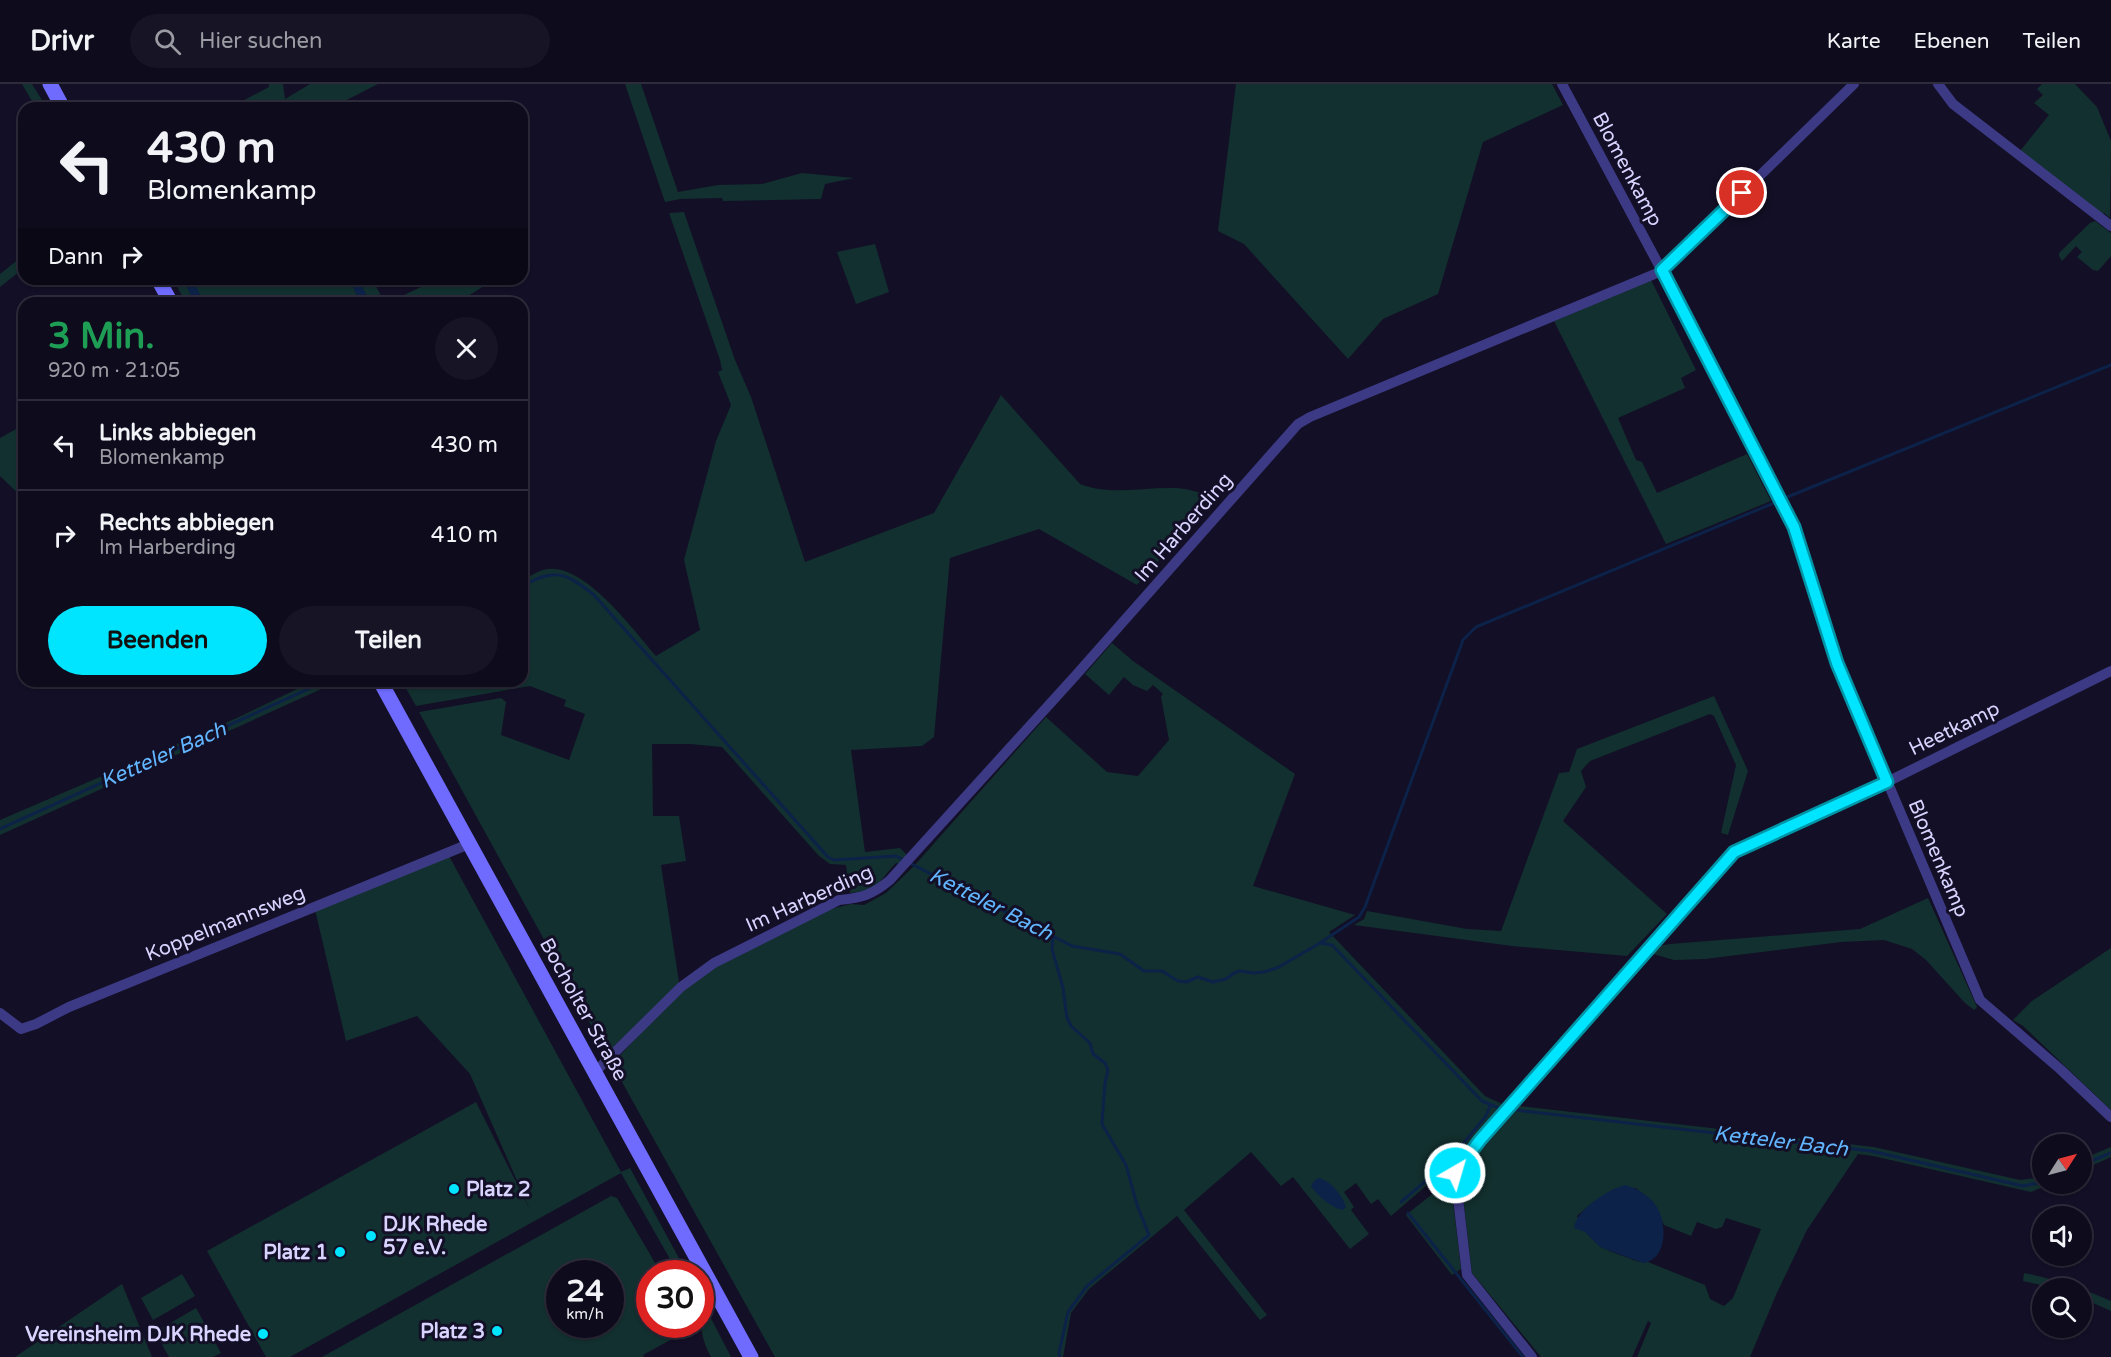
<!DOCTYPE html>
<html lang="de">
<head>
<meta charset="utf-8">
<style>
  body { margin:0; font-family:"Varela Round",sans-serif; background:#171425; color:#f1f3f6; height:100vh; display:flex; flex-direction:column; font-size:22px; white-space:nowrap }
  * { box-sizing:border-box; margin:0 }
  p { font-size:20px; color:#9b9ba3 }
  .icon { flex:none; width:33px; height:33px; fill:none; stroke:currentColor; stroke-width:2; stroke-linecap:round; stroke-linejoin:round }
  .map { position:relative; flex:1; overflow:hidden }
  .panel { position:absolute; left:18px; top:213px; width:510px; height:390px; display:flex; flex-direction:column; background:#0e0b1c; border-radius:18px; box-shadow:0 2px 4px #0004,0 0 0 2px #2e2b3b }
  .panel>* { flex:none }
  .top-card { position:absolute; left:18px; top:18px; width:510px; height:183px; border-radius:18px; box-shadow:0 2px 4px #0004,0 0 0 2px #2e2b3b; background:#0e0b1c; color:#f1f3f6; overflow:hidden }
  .needle { width:39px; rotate:54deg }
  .tools { position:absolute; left:2032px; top:1050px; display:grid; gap:12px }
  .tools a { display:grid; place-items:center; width:60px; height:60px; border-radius:50%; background:#0e0b1c; box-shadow:0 2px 4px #0004,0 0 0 2px #2e2b3b; font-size:30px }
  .speed { position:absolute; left:546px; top:1176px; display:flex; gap:12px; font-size:30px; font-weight:700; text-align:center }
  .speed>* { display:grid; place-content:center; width:78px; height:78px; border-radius:50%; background:#0e0b1c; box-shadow:0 2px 4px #0004,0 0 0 2px #2e2b3b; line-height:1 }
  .speed small { font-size:15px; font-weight:400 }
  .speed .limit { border:9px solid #d22; background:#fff; color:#111 }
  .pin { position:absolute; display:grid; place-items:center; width:51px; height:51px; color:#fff; margin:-26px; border:3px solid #fff; border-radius:50%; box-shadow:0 2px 6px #0007 }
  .me { position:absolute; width:66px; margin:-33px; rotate:38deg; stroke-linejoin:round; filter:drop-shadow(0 0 4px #0008) }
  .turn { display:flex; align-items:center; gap:21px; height:126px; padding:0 30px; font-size:27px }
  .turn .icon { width:78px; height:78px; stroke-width:2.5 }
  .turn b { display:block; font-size:42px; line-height:51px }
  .then { display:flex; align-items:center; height:57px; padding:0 30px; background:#0003; gap:12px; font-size:22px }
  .round { display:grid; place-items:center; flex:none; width:63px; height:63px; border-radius:32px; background:#171425 }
  .headline { display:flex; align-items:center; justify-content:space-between; height:102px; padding:0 30px }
  h1 { font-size:36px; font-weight:800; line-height:45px; color:#1e9e55 }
  .action { display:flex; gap:12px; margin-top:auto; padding:12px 30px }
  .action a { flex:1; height:69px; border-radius:36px; background:#00e5ff; color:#111; font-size:24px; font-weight:800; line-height:69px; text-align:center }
  .action a+a { background:#171425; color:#f1f3f6 }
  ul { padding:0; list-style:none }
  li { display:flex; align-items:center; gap:18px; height:90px; padding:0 30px; border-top:2px solid #2e2b3b }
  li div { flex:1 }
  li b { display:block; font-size:22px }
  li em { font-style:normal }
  header { display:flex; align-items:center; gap:36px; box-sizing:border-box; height:84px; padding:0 30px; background:#0e0b1c; border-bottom:2px solid #2e2b3b }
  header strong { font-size:28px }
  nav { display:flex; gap:33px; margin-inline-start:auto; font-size:21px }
  .search { width:420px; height:54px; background:#171425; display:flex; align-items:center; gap:15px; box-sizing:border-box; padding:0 21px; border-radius:33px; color:#9b9ba3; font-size:22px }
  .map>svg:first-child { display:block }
  .green { fill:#12302f; fill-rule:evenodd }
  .water { fill:#0c2248 }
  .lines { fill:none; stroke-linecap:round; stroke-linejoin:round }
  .stream { stroke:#0c2248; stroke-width:3 }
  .street { stroke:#3d3a85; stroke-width:10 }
  .secondary { stroke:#6f6bff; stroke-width:15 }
  .route-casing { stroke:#0095a6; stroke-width:15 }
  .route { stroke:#00e5ff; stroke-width:10 }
  .poi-dot { fill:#00e5ff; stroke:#130f26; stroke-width:2 }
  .labels { text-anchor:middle; stroke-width:6; stroke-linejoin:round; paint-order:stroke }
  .street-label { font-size:20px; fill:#d9d4ff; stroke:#130f26 }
  .poi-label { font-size:20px; font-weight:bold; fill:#d9d4ff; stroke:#130f26; text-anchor:end }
  .water-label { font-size:21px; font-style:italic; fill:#62b6ff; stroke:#130f26 }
</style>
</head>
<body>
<header>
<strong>Drivr</strong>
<div class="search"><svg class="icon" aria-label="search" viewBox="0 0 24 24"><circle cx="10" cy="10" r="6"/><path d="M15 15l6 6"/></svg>Hier suchen</div>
<nav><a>Karte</a><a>Ebenen</a><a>Teilen</a></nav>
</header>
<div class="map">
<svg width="2111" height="1273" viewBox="0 0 2111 1273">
  <rect width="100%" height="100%" fill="#130f26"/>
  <g class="green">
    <polygon points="22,0 32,0 47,24 36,24"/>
    <polygon points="269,0 283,0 285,15 310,0 378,0 331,24 229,24 269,3"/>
    <polygon points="625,0 641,0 678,108 718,101 762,100 802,89 854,94 825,100 821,115 723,117 722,114 680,115 665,118"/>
    <polygon points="1236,0 1552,0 1563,21 1483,58 1438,210 1383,235 1348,275 1244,160 1218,147"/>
    <polygon points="2042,0 2075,0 2097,23 2111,57 2110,134 2104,129 2102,131 2020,67 2049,31 2034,19 2043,11 2037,5"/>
    <path d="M 684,128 L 735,276 L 751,313 L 805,478 L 934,429 L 1001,311 L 1080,400 C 1111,412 1142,403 1174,404 C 1188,404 1203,410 1216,413 L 1137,501 L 1039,445 L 950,474 L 934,653 L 922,662 L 851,666 L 865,768 L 900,764 L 907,771 L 899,780 L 896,779 C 878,798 880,806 850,809 L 846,781 L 830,780 L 819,772 L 722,663 L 690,660 L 652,660 L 653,732 L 679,732 L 686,777 L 661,781 L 679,898 L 608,972 L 419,628 L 501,614 L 506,618 L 501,651 L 569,676 L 585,630 L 564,622 L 566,616 L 530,602 L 416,622 L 402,597 L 522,597 L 522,496 C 529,493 536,488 543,486 C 582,475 633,546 656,572 L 700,546 L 684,476 L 716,357 L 731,321 L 718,288 L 722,286 L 720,276 L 669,129 Z"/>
    <polygon points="2095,137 2111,149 2111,172 2098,187 2093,186 2077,173 2082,168 2076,162 2062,177 2059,172 2059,169 2090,139"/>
    <polygon points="875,160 889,208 856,220 837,168"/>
    <polygon points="24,171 24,184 0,203 0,190"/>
    <polygon points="173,195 183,195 195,219 186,219"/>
    <polygon points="192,195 349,195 361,219 204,219"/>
    <polygon points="358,195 372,195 385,219 370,219"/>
    <polygon points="438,195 495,195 457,219 387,219"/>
    <polygon points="1651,196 1696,286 1681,294 1685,304 1618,334 1636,376 1642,378 1657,409 1747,370 1771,417 1666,460 1554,237"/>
    <polygon points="24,343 24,415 0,392 0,354 18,344"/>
    <polygon points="1112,559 1133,577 1295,690 1253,802 1355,831 1329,848 1485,1012 1502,1020 1449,1082 1391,1132 1378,1115 1371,1120 1356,1099 1344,1108 1354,1123 1351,1126 1369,1150 1350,1165 1293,1093 1281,1102 1251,1068 1184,1126 1267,1231 1260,1236 1177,1132 1089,1205 1071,1229 1063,1273 775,1273 612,980 667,921 708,887 819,828 851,820 864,821 886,809 914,782 1046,633 1107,688 1138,692 1169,656 1161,613 1163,610 1153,601 1147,607 1133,601 1124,593 1109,611 1085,590"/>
    <polygon points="314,597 339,597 0,751 0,736 239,633"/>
    <polygon points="1714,612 1748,687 1728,751 1721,749 1736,681 1714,632 1710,630 1590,677 1581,687 1586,703 1563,737 1667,830 1627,872 1512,862 1354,841 1364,835 1367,827 1467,845 1501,847 1559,689 1569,688 1577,665"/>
    <polygon points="449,772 621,1088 630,1084 687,1189 678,1189 621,1089 290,1273 266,1273 207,1167 476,1018 530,1126 470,990 417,932 346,957 316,830 315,827"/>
    <polygon points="1928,814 1977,923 1974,926 1965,919 1926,876 1912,865 1884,856 1841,858 1705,875 1674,876 1653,870 1658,862 1670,860 1860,845"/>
    <polygon points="2111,864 2111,1026 2023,942 2013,936 2032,917"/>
    <path d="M 1520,1022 L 1874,1063 L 2020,1096 L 2043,1093 L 2043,1100 L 2051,1100 L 2031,1108 L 1873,1072 L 1858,1070 L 1807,1146 L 1776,1211 L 1750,1273 L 1637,1273 L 1651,1239 L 1648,1237 L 1632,1273 L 1541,1273 L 1472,1189 L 1461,1096 L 1464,1086 ZM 1636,1104 L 1656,1122 L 1664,1141 L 1691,1152 L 1697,1138 L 1716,1145 L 1722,1143 L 1726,1134 L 1761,1145 L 1733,1214 L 1724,1222 L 1710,1215 L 1705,1201 L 1648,1178 C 1641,1179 1635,1177 1629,1174 C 1601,1165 1590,1159 1577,1132 L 1591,1120 L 1614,1105 Z"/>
    <polygon points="2111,1063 2111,1073 2082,1086 2082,1075"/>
    <polygon points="1446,1099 1451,1101 1461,1185 1452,1191 1406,1131"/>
    <path d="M 611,1112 L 617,1114 L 661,1189 L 650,1190 L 650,1240 L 690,1241 L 692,1244 L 643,1271 L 644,1273 L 322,1273 ZM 560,1190 L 610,1190 L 610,1240 L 560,1240 Z"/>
    <path d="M 2024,1189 C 2055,1195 2082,1204 2111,1217 L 2111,1227 L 2082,1214 L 2082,1204 L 2054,1204 L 2023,1197 Z"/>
    <polygon points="182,1190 195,1212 153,1236 141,1214"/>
    <polygon points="122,1200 152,1273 15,1273"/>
    <path d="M 700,1215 L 701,1215 L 731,1273 L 711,1273 C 700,1254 700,1236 700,1215 Z"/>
    <polygon points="196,1224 221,1269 213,1273 169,1273 155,1248"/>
  </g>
  <g class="water">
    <polygon points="183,195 192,195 204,219 195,219"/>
    <polygon points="349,195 358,195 370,219 361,219"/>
    <path d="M 1319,1094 C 1331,1097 1342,1111 1346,1123 L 1343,1126 C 1332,1124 1317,1112 1311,1102 L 1314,1097 Z"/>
    <path d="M 1626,1101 C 1638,1105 1650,1112 1657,1123 C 1667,1140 1668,1175 1643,1179 L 1600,1163 L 1585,1148 L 1574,1144 C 1576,1126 1609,1104 1626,1101 Z"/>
  </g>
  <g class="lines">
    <g class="stream">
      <polyline points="1785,414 2111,281"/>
      <path d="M 522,502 C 555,484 565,488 594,511 L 828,773 L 834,776 L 896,772 L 1072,862 L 1120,870 L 1144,887 L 1162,887 L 1178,897 L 1186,898 L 1198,893 L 1213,898 L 1226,895 L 1234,889 L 1240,887 L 1254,889 L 1264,888 L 1277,884 L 1320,859 L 1332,861 L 1482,1017 L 1499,1024"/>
      <polyline points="0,745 326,597"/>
      <polyline points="1053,853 1052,865 1063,904 1067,934 1071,942 1090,959 1093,970 1105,979 1108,986 1105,999 1102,1040 1126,1081 1137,1121 1149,1151 1087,1202 1068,1228 1059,1269 1060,1273"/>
      <polyline points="1320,859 1359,833 1365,823 1463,556 1476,543 1774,419"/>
      <polyline points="1516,1026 1871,1067 2023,1102 2043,1098"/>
      <polyline points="2082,1081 2111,1069"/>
      <polyline points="1401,1118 1447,1079 1486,1032 1490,1022"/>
      <polyline points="1408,1129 1523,1273"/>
    </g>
    <g class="street">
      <polyline points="1562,0 1662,187 1795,443 1837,579 1980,916 2060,985 2111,1033"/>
      <polyline points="1938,0 1953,20 2111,142"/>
      <polyline points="0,929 21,945 36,940 69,923 469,760"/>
      <path d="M 595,988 L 681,903 L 714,879 L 839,816 C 862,814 872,811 890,796 L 1076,591 L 1298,340 L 1310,333 L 1662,187 L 1854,0"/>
      <polyline points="1532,1273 1467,1191 1455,1089 1480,1057 1734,767 1887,698 2111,587"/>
    </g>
    <g class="secondary">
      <polyline points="50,0 63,24"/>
      <polyline points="158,195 171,219"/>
      <polyline points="380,597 751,1273"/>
    </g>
  </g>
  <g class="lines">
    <g class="route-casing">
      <polyline id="route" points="1455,1089 1480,1056 1734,768 1887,698 1837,579 1794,443 1662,186 1742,109"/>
    </g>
    <use href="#route" class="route"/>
  </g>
  <g class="poi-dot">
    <circle cx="454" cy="1105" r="6"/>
    <circle cx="371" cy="1152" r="6"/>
    <circle cx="340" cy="1168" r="6"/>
    <circle cx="497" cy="1247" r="6"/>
    <circle cx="263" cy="1250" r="6"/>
  </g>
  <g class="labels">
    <g class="street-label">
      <text transform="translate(1628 85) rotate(62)" y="7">Blomenkamp</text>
      <text transform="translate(1183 443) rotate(-49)" y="7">Im Harberding</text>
      <text transform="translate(1954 644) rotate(-26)" y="7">Heetkamp</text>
      <text transform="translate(1939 774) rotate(67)" y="7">Blomenkamp</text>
      <text transform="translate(809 814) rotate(-24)" y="7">Im Harberding</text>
      <text transform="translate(225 839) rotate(-22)" y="7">Koppelmannsweg</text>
      <text transform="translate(584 925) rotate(61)" y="7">Bocholter Straße</text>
    </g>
    <g class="poi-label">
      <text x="466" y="1112" text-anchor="start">Platz 2</text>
      <text x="383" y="1147" text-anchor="start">DJK Rhede<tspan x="383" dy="23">57 e.V.</tspan></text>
      <text x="328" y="1175">Platz 1</text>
      <text x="485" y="1254">Platz 3</text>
      <text x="251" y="1257">Vereinsheim DJK Rhede</text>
    </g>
    <g class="water-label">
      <text transform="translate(163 671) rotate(-24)" y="7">Ketteler Bach</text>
      <text transform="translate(991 820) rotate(27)" y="7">Ketteler Bach</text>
      <text transform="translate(1781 1057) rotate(7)" y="7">Ketteler Bach</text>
    </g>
  </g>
</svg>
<div class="tools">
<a><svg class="needle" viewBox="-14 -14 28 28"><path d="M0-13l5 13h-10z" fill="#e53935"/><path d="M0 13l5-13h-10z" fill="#9b9ba3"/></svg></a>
<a><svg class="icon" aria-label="sound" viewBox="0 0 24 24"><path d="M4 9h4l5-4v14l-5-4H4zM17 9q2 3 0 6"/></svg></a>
<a><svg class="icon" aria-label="search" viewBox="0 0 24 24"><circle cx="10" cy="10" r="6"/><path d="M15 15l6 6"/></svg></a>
</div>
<div class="speed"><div>24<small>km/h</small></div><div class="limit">30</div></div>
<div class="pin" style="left:1742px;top:109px;background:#d93025"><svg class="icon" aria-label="arrive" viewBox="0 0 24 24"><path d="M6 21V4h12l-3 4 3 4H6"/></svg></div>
<svg class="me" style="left:1455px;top:1089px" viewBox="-20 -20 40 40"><circle r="17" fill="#00e5ff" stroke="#fff" stroke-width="3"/><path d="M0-11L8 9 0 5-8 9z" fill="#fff"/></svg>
<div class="top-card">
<div class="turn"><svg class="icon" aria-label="left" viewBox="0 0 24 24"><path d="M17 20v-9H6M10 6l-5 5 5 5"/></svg><div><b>430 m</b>Blomenkamp</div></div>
<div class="then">Dann<svg class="icon" aria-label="right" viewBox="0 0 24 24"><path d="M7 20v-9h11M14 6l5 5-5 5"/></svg></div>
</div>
<section class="panel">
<div class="headline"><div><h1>3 Min.</h1><p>920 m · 21:05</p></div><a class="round"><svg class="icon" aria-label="close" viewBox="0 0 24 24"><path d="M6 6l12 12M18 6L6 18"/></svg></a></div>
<ul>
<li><svg class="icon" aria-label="left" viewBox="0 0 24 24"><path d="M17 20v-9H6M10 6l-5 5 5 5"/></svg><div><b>Links abbiegen</b><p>Blomenkamp</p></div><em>430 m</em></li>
<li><svg class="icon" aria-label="right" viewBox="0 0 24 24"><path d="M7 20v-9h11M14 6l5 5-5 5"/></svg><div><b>Rechts abbiegen</b><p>Im Harberding</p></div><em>410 m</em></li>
</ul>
<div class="action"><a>Beenden</a><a>Teilen</a></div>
</section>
</div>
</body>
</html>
